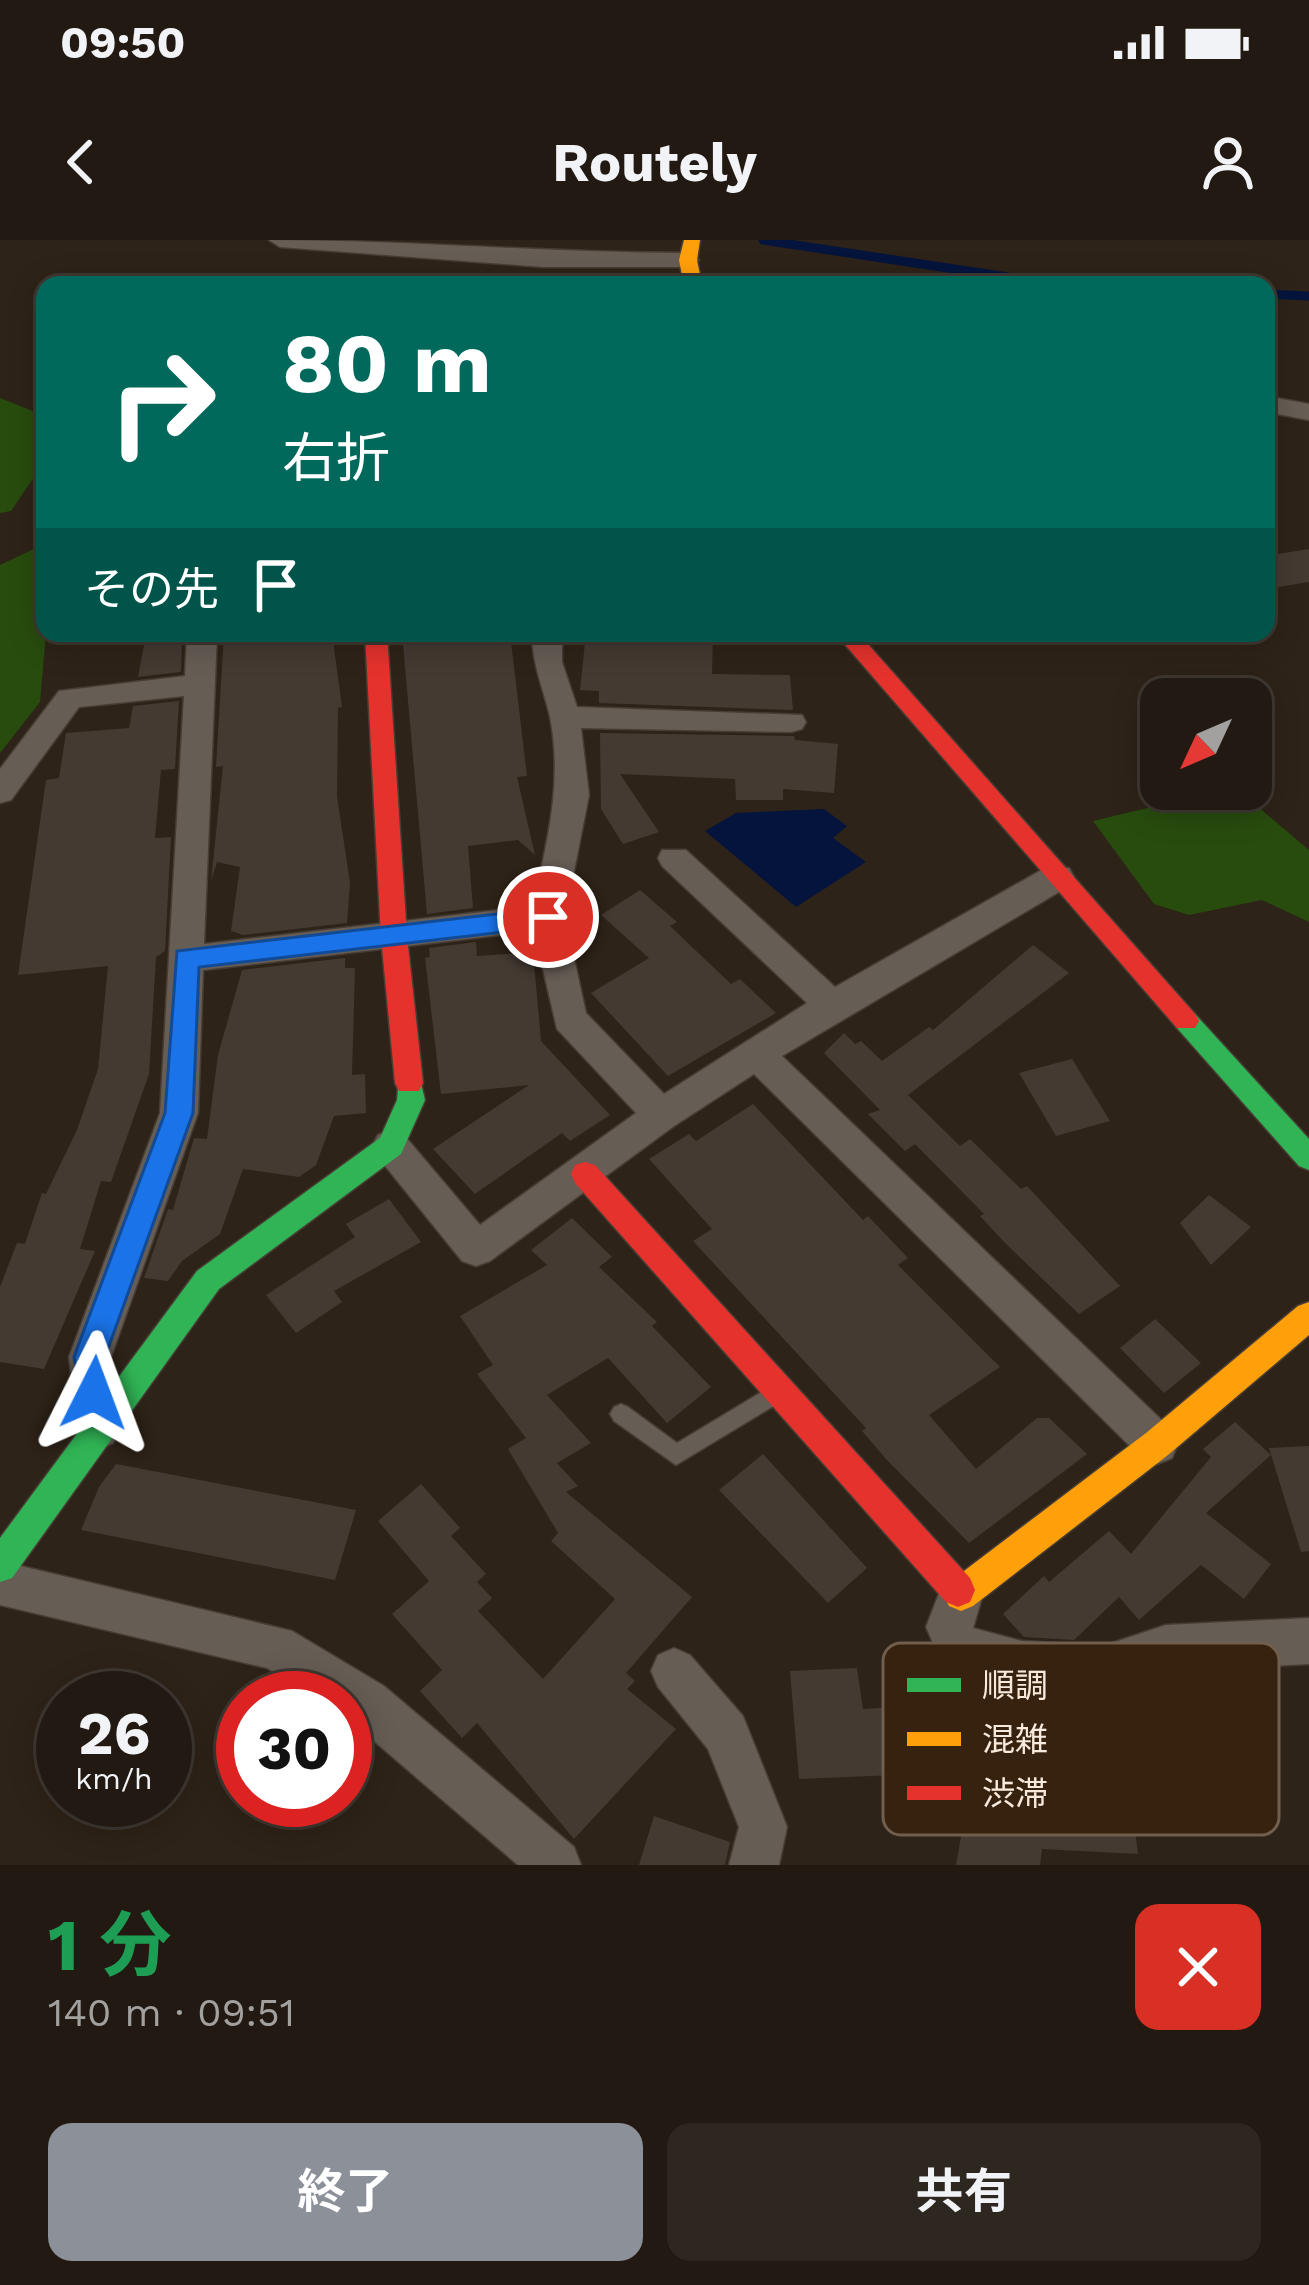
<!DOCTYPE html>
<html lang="ja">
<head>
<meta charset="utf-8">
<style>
  body { margin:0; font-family:"Work Sans","Noto Sans JP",sans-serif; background:#2e2720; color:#f1f3f6; height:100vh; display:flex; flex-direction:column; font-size:45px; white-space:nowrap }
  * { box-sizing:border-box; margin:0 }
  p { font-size:39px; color:#a2a19f }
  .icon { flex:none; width:66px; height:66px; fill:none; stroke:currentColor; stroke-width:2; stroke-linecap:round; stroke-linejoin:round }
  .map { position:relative; height:1625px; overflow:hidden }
  .panel { display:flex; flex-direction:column; background:#221a12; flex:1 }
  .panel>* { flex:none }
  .hud { position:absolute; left:36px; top:36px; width:1239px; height:366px; border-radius:24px; box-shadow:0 6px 30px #0003,0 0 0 3px #3f3832; background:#00695c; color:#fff; overflow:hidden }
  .needle { width:78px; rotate:226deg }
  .tools { position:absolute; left:1140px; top:438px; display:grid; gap:24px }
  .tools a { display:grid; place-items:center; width:132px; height:132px; border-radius:24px; background:#221a12; box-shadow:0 6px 30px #0003,0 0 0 3px #3f3832; font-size:60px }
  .speed { position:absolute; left:36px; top:1431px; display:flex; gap:24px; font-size:60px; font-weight:700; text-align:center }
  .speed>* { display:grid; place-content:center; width:156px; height:156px; border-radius:50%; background:#221a12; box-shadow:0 6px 30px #0003,0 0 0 3px #3f3832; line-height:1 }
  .speed small { font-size:30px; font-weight:400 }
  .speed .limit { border:18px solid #d22; background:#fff; color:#111 }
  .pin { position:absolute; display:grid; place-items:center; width:102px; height:102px; color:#fff; margin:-51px; border:6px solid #fff; border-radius:50%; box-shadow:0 3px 12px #0007 }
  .me { position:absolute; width:132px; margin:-66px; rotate:3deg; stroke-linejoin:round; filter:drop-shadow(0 0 9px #0008) }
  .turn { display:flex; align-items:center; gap:42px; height:252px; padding:0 48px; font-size:54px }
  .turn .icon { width:156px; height:156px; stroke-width:2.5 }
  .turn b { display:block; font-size:84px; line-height:102px }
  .then { display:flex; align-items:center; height:114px; padding:0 48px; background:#0003; gap:24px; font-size:45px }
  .round { display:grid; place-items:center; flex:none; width:126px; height:126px; border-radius:24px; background:#2e2720 }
  .summary { display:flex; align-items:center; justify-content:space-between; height:204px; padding:0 48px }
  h1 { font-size:72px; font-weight:700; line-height:90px; color:#1e9e55 }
  .primary-button { display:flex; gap:24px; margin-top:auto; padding:24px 48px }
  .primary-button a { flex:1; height:138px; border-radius:24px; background:#8c9099; color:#fff; font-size:48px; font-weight:700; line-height:138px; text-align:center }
  .primary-button a+a { background:#2e2720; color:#f1f3f6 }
  .status { display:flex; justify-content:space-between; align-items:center; height:84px; padding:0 60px; background:#221a12; direction:ltr }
  .status svg { height:33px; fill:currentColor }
  header { display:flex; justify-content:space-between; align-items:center; height:156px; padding:0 48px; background:#221a12; font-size:54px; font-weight:700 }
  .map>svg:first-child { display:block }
  .green { fill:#284c0e }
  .water { fill:#04143c }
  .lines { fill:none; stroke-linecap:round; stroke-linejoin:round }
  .stream { stroke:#04143c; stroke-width:9 }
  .building { fill:#443a32 }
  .lane-casing { stroke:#473d35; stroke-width:3 }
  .street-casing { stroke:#473d35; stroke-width:3 }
  .fast-casing { stroke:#473d35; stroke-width:3 }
  .slow-casing { stroke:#473d35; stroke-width:3 }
  .jam-casing { stroke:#473d35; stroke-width:3 }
  .lane { fill:#665d55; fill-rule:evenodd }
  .street { fill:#665d55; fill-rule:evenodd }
  .fast { fill:#30b455; fill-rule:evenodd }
  .slow { fill:#ff9f0a; fill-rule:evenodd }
  .jam { fill:#e5322d; fill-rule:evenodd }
  .route { fill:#1a73e8; stroke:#114b97; stroke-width:3 }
  .key { fill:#37220f; stroke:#715e4d; stroke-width:3 }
  .key-label { font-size:33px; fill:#f8e9dd }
</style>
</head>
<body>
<div class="status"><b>09:50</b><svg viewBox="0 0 49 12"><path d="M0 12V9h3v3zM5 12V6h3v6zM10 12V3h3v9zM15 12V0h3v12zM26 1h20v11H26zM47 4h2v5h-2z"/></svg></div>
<header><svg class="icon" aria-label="back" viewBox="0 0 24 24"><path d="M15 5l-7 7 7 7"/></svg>Routely<svg class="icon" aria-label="person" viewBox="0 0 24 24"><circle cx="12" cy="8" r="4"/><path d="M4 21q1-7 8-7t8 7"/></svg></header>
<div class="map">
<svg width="1309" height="1625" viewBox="0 0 1309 1625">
  <rect width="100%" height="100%" fill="#2e2318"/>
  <g class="green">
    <polygon points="0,158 45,176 45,221 11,271 0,273"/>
    <polygon points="38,307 45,307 46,393 40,462 0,513 0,325"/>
    <polygon points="1227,549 1237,549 1309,610 1309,682 1262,660 1189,675 1154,664 1093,581"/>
  </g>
  <polygon class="water" points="824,569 847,586 833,598 866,622 796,667 705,591 736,573"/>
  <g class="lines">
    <g class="stream">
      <polyline points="763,0 1060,45"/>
      <polyline points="1266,54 1309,56"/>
    </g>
  </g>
  <g class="building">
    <polygon points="1309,309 1309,342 1266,349 1266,316"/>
    <polygon points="224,393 332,393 342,467 338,468 337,556 350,643 347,683 243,695 231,691 240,627 217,622 211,641 223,526 216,527"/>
    <polygon points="402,393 510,393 527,536 517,537 535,615 518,600 468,606 473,668 427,674"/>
    <polygon points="586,393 713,393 712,434 790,435 793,470 599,463 599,451 580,450"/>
    <polygon points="182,398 181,432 138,437 145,400"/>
    <polygon points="179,461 175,529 161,530 155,598 171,597 165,711 156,717 149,834 111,942 101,941 80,1009 95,1011 44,1129 0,1122 0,1047 17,1003 25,1004 42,953 46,954 77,890 98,829 108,726 18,735 46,540 59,538 66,493 129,488 133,466"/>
    <polygon points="600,493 794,496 795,500 838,504 834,553 783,549 783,560 736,560 735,539 620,534 659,592 623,604 601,569"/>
    <polygon points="640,650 677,682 670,686 731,744 740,739 776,773 668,836 591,753 649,718 601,675"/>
    <polygon points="476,702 477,716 533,712 541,801 610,875 570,901 562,893 475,954 433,909 529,845 441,854 425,718 430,717 429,708"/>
    <polygon points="1033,705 1069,733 908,855 960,906 970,899 1021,949 1027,946 1120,1046 1079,1074 1006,1004 980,976 984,974 915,904 905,911 868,874 880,870 824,813 844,793 855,804 861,801 882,821 929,787 933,790"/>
    <polygon points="345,718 345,728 355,728 352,835 365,834 366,873 334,876 316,925 299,937 243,929 220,994 182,1021 168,1041 144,1038 168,969 173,970 194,898 207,899 218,815 242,730"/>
    <polygon points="1072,819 1110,881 1056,896 1019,833"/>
    <polygon points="753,864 863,980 868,976 908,1018 898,1025 1000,1127 929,1175 976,1229 1037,1178 1049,1178 1087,1214 969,1303 886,1219 862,1191 866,1188 693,1001 712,989 649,919 689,894 696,901"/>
    <polygon points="1209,955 1251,987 1211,1025 1180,983"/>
    <polygon points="389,959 421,1002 334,1051 342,1062 296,1093 266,1055 355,997 346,984"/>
    <polygon points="572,978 612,1017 599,1027 657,1082 652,1086 711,1147 667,1183 608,1118 547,1155 591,1203 557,1223 578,1246 566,1252 692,1357 626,1433 635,1441 627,1449 676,1489 574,1599 477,1483 462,1498 420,1451 442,1430 392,1374 429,1341 378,1281 421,1244 460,1288 451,1296 486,1334 477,1342 492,1358 478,1371 543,1439 615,1359 551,1301 558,1293 508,1209 526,1198 477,1134 493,1125 460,1076 547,1025 531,1010"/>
    <polygon points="1155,1079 1201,1123 1164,1153 1120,1108"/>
    <polygon points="1235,1182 1271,1215 1206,1273 1271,1324 1244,1359 1201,1325 1139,1380 1119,1357 1074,1400 1024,1397 1003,1374 1044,1336 1049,1342 1109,1291 1131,1314 1211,1217 1203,1209"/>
    <polygon points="1309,1206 1309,1311 1301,1312 1269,1208"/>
    <polygon points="763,1214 867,1328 828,1363 719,1250"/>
    <polygon points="116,1224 356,1270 335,1340 81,1290 99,1247"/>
    <polygon points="857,1428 863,1469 911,1466 919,1534 799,1539 790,1431"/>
    <polygon points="1069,1484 1122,1487 1138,1614 1042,1609 1040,1625 956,1625 973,1528 1077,1562"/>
    <polygon points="654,1576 730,1602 725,1625 639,1625"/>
  </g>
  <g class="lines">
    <g class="lane-casing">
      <polygon id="lane" points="775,1144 782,1147 785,1154 782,1161 676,1225 614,1181 610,1174 614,1167 621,1164 628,1167 677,1203"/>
    </g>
    <g class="street-casing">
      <g id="street">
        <path d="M 269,0 C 409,0 548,13 688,13 L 699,20 L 688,27 L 543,27 L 280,7 Z"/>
        <polygon points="1266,156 1309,164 1309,180 1266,172"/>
        <path d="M 187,393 L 217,393 L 204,704 L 533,666 C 547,602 563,542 550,477 C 543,447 532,424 532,393 L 562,393 L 562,422 L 577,467 L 802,475 L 806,482 L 802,489 L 791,492 L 581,488 L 589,555 L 565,677 L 586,773 L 664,854 L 807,763 L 662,626 L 658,618 L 662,610 L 686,610 L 835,747 L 1045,628 L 1069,628 L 1074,637 L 1069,646 L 782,816 L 1172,1190 L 1178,1204 L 1172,1218 L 1157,1224 L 1142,1218 L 754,834 L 674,886 L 490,1021 L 476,1026 L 462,1021 L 378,917 L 372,906 L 378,895 L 391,890 L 404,895 L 480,985 L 636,873 L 557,789 L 534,691 L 203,730 L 198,873 L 111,1117 L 119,1189 L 113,1203 L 98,1209 L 83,1203 L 77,1189 L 69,1117 L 160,873 L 184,456 L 79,467 L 11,560 L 0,563 L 0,529 L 59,451 L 185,436 Z"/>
        <polygon points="0,1321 292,1391 384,1446 574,1607 581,1625 518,1625 345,1476 345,1458 316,1458 267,1428 0,1365"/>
        <polygon points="961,1332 977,1338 983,1354 973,1388 1022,1401 1103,1406 1166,1385 1309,1378 1309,1424 1166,1431 1103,1452 1022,1447 942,1423 926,1387 945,1338"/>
        <polygon points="674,1408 690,1415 743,1476 787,1587 779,1625 729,1625 739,1587 708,1509 658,1447 651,1431 658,1415"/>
      </g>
    </g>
    <g class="fast-casing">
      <g id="fast">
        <polygon points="1186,771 1195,774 1309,899 1309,930 1299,926 1177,788 1173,781 1177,774"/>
        <polygon points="409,832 419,835 425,860 401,914 219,1049 12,1338 0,1342 0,1298 197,1031 380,898 397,860 399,835"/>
      </g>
    </g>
    <g class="slow-casing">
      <g id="slow">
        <polygon points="684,0 700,0 697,20 702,45 684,45 679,20"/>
        <polygon points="1309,1062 1309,1095 1168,1215 973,1366 961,1371 949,1366 941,1350 946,1338 960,1334 1146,1193 1298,1066"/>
      </g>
    </g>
    <g class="jam-casing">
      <g id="jam">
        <polygon points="365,393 387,393 407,697 423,843 419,851 399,851 395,843 381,697"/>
        <polygon points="835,393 858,393 1195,774 1199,781 1195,788 1177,788"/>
        <polygon points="585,922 595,925 970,1338 975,1350 970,1362 958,1367 946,1362 575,943 571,934 575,925"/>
      </g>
    </g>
    <use href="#lane" class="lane"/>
    <use href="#street" class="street"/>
    <use href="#fast" class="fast"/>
    <use href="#slow" class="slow"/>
    <use href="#jam" class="jam"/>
  </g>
  <polygon class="route" points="548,668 561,677 548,687 199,727 193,873 105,1117 110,1153 105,1164 94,1168 83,1164 74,1117 165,873 177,711"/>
  <rect x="883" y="1403" width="396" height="192" rx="18" class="key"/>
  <rect x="907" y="1438" width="54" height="14" fill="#30b455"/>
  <rect x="907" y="1492" width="54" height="14" fill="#ff9f0a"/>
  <rect x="907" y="1546" width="54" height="14" fill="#e5322d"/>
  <g class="key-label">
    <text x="982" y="1457">順調</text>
    <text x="982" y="1511">混雑</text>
    <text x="982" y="1565">渋滞</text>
  </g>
</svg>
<div class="tools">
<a><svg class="needle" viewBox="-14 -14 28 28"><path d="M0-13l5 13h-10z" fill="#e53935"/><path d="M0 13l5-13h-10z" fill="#a2a19f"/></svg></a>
</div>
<div class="speed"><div>26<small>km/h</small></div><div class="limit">30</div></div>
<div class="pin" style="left:548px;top:677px;background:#d93025"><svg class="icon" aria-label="arrive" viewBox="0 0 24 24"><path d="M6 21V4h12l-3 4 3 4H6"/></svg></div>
<svg class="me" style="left:94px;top:1153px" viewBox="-20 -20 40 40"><path d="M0-17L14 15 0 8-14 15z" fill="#1a73e8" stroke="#fff" stroke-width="4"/></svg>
<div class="hud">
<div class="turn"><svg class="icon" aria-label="right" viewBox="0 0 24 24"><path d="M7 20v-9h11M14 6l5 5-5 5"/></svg><div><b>80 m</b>右折</div></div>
<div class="then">その先<svg class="icon" aria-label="arrive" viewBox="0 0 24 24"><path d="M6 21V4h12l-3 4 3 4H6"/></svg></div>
</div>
</div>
<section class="panel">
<div class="summary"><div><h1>1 分</h1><p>140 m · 09:51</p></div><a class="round" style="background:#d93025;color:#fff"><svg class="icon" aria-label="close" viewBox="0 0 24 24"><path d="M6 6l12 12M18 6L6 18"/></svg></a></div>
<div class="primary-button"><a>終了</a><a>共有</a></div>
</section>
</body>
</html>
